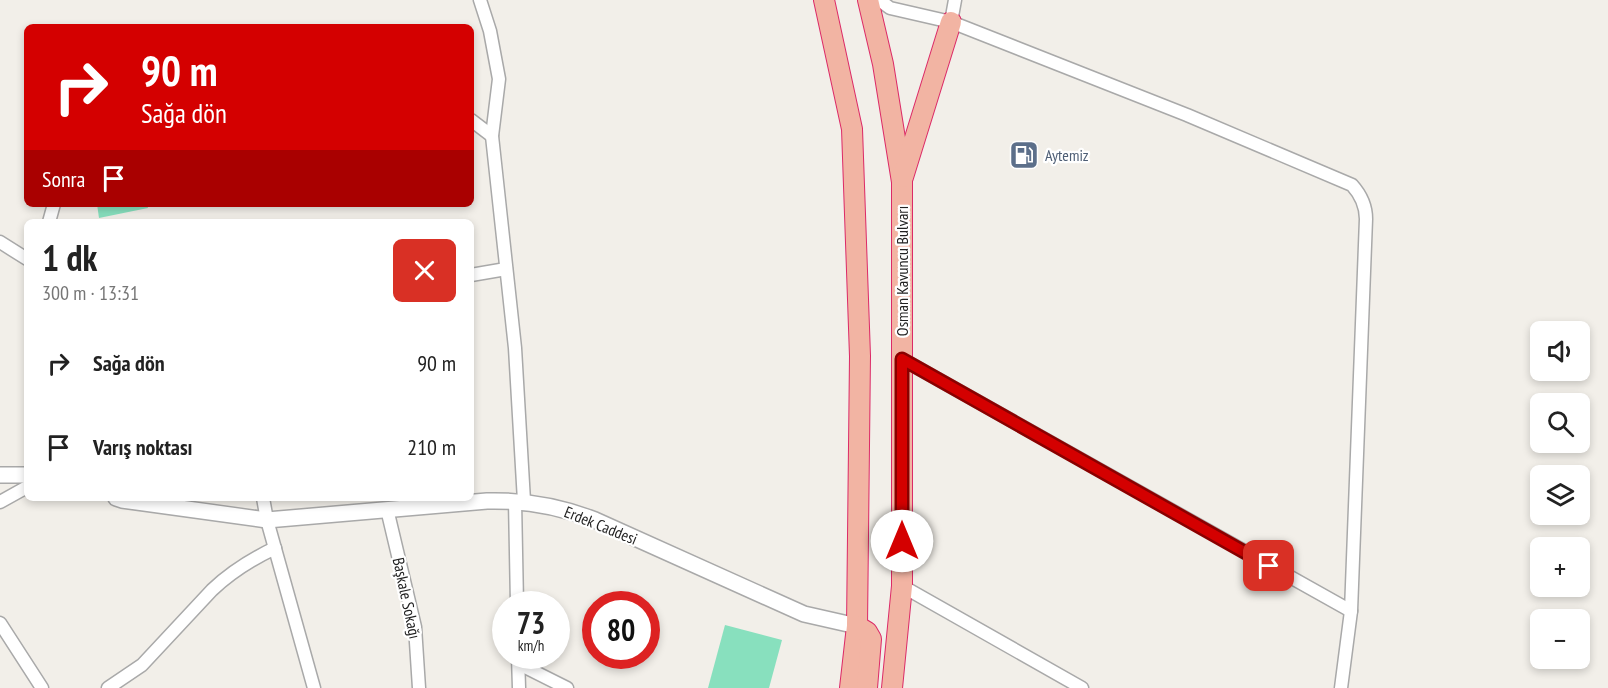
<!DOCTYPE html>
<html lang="tr">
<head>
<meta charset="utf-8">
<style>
  body { margin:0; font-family:"PT Sans Narrow",sans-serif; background:#f6f6f6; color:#222; height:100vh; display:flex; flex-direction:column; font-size:22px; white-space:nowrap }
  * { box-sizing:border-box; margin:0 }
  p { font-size:20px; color:#767676 }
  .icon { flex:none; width:33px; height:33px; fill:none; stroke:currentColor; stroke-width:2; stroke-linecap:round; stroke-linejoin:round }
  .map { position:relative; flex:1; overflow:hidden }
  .panel { position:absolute; left:24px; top:219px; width:450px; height:282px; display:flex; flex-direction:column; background:#fff; border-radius:9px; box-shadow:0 3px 9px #0003 }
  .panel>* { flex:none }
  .hud { position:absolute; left:24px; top:24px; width:450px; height:183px; border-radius:9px; box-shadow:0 3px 9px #0003; background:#d40000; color:#fff; overflow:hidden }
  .buttons { position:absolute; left:1530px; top:321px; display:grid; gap:12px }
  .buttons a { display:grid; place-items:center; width:60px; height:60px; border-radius:9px; background:#fff; box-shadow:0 3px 9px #0003; font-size:30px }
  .speed { position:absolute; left:492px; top:591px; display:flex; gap:12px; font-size:30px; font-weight:700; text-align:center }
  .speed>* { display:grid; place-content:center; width:78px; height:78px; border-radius:50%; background:#fff; box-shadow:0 3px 9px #0003; line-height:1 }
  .speed small { font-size:15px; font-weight:400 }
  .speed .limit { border:9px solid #d22; background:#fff; color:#111 }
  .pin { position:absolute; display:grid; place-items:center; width:51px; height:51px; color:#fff; margin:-26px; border-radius:12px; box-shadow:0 3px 9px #0006 }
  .me { position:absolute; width:66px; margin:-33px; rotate:0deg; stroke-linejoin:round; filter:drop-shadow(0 0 4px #0008) }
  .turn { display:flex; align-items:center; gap:21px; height:126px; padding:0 18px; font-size:27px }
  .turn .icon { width:78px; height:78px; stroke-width:2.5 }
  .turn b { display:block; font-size:42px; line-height:51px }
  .then { display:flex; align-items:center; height:57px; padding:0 18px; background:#0003; gap:12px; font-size:22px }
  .round { display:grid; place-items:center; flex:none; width:63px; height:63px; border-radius:9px; background:#f6f6f6 }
  .head { display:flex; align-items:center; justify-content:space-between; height:102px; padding:0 18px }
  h1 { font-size:36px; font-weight:600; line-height:45px }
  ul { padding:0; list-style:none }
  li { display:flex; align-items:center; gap:18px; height:84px; padding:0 18px }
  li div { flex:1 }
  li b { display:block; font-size:22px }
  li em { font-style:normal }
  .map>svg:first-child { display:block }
  .pitch { fill:#88e0be }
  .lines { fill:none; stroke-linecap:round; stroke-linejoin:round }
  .minor-casing { stroke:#a9a9a9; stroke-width:15 }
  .tertiary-casing { stroke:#a9a9a9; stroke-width:18 }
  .trunk-casing { stroke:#dc2a67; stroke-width:22 }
  .minor { stroke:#fff; stroke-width:12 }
  .tertiary { stroke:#fff; stroke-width:15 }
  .trunk { stroke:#f2b4a3; stroke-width:20 }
  .route-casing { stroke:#8a0000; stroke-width:15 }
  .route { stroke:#d40000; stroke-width:10 }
  .labels { text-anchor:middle; stroke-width:4.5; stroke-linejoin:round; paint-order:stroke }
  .service-label { font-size:16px; fill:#4e5e75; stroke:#fff; text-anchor:start }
  .street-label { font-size:16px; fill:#222; stroke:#fff }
</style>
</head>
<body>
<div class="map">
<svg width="1608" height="688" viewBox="0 0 1608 688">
  <rect width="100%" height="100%" fill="#f2efe9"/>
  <g class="pitch">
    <polygon points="97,204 147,204 148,208 99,218"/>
    <polygon points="725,625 782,640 769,688 708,688"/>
  </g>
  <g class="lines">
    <g class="minor-casing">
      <g id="minor">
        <polyline points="480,0 490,31 499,79 492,136 515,348 524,501"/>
        <path d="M 879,0 L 890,8 L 951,22 L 1187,115 L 1352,185 C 1361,195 1366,205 1366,219 L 1351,611 L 1341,688"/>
        <polyline points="951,22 955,0"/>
        <polyline points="471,120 492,136"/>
        <polyline points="49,222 54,204"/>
        <polyline points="0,242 27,259"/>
        <polyline points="471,275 506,269"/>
        <polyline points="902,359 1351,611"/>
        <polyline points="263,498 267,520 314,688"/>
        <polyline points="515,501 517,604"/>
        <polyline points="0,502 27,487"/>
        <polyline points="387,509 415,627 419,688"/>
        <polyline points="902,586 1082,688"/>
        <polyline points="0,623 42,688"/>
        <polyline points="518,656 519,688"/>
        <polyline points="519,664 567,688"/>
        <path d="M 108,688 L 142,665 L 212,590 C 231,572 252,559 275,548"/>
      </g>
    </g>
    <g class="tertiary-casing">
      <g id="tertiary">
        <polyline points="0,475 27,475"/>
        <path d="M 116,498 L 122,500 L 267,520 L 487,501 C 525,500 559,506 595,520 L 804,614 L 857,626"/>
      </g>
    </g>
    <g class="trunk-casing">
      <g id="trunk">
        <polyline points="824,0 852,129 860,356 857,626 850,688"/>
        <polyline points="868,0 883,64 902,182 902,586 892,688"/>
        <polyline points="903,177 951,22"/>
        <polyline points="857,626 867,632 871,639 867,688"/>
      </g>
    </g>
    <use href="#minor" class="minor"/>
    <use href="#tertiary" class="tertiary"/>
    <use href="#trunk" class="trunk"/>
  </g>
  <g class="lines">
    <g class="route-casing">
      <polyline id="route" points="902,541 902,359 1269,566"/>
    </g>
    <use href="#route" class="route"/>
  </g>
  <defs>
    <g id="fuel-square" transform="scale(1.5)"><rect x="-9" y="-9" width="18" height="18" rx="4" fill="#5c6f8a" stroke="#fff"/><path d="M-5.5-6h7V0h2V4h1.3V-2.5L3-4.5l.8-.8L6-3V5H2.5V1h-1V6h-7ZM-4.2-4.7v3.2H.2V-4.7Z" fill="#fff"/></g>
  </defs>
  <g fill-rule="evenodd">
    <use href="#fuel-square" x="1024" y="155"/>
  </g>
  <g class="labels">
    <g class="service-label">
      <text x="1045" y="161">Aytemiz</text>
    </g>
    <g class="street-label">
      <text transform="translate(902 271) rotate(-90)" y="6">Osman Kavuncu Bulvarı</text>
      <text transform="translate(601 525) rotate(22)" y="6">Erdek Caddesi</text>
      <text transform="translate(407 598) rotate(78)" y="6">Başkale Sokağı</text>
    </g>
  </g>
</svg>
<div class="buttons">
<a><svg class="icon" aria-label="sound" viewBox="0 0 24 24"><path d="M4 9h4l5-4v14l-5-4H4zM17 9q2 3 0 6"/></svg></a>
<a><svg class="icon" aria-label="search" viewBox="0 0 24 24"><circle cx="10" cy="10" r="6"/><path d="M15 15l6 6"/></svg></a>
<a><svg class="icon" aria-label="layers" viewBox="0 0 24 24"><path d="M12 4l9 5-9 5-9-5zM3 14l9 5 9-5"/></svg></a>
<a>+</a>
<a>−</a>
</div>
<div class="speed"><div>73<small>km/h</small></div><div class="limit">80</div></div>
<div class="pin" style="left:1269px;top:566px;background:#d93025"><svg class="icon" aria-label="arrive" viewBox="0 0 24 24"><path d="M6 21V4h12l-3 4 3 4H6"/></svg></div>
<svg class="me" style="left:902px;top:541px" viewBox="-20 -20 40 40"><circle r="19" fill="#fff"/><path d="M0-13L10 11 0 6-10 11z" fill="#d40000"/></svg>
<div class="hud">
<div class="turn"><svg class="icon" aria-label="right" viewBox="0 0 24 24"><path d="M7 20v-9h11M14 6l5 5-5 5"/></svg><div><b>90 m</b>Sağa dön</div></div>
<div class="then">Sonra<svg class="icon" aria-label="arrive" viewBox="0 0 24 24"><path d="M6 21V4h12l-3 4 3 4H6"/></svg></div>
</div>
<section class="panel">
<div class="head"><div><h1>1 dk</h1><p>300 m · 13:31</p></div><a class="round" style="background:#d93025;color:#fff"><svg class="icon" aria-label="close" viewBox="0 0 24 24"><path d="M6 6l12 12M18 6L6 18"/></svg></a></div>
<ul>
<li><svg class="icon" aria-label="right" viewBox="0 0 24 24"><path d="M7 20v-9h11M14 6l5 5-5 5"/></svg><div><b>Sağa dön</b></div><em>90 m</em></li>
<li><svg class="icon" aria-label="arrive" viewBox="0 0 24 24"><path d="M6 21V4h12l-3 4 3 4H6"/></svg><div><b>Varış noktası</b></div><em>210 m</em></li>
</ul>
</section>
</div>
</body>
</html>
